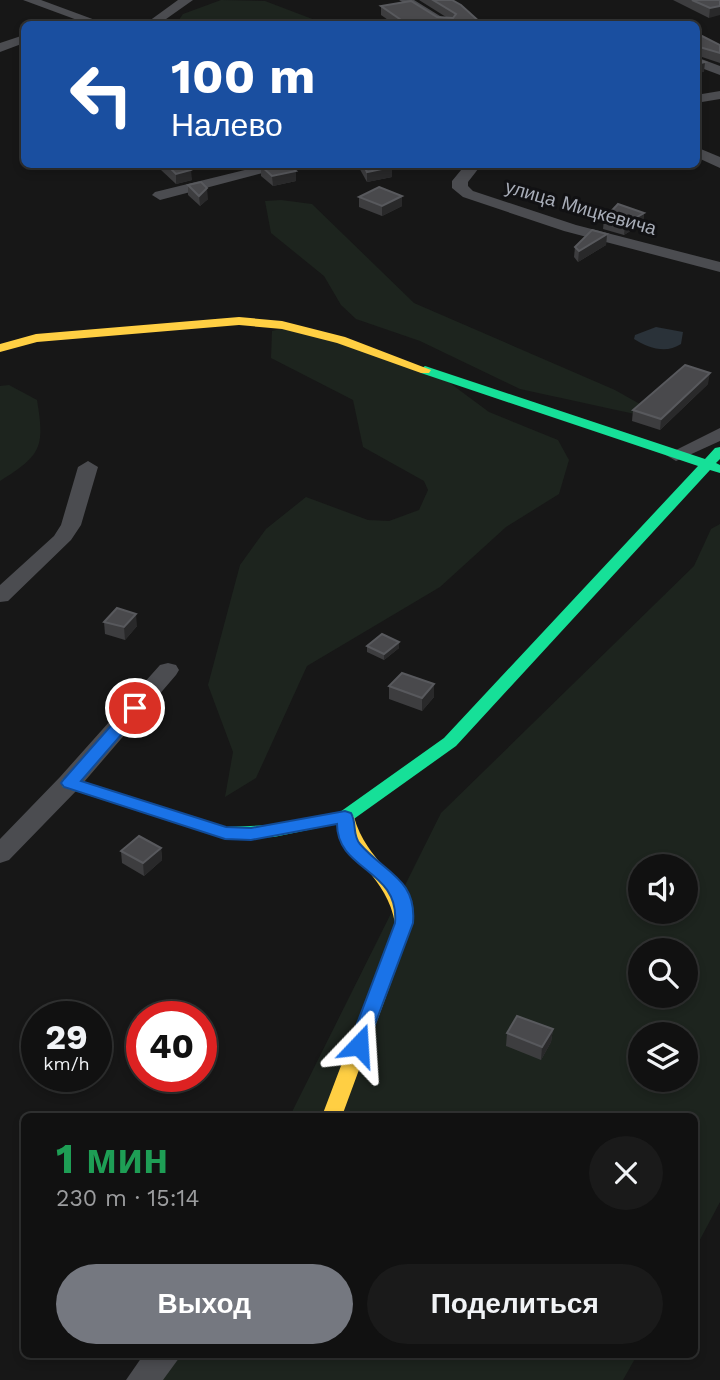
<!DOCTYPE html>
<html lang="ru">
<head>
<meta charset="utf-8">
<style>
  body { margin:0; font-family:"Work Sans",sans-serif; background:#1a1a1a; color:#f1f3f6; height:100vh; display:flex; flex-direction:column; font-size:26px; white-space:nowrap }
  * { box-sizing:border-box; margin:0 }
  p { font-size:23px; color:#9c9d9f }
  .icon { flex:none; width:38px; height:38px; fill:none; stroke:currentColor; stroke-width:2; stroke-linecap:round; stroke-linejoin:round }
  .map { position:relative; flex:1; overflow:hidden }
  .sheet { position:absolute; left:21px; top:1113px; width:677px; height:245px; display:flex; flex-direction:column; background:#111; border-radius:10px; box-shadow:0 4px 10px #0003,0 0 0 2px #303131 }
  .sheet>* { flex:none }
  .hud { position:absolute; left:21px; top:21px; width:679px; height:147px; border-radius:10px; box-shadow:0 4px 10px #0003,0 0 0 2px #303131; background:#1a4fa0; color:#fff; overflow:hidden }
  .buttons { position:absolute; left:628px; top:854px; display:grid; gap:14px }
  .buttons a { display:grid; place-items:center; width:70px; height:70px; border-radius:50%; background:#111; box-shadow:0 4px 10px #0003,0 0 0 2px #303131; font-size:35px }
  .speed { position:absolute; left:21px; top:1001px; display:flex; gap:14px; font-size:35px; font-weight:700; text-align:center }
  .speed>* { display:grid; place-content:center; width:91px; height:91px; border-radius:50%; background:#111; box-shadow:0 4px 10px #0003,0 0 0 2px #303131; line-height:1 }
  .speed small { font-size:18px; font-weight:400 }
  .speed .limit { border:10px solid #d22; background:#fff; color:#111 }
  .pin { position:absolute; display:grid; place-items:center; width:60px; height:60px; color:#fff; margin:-30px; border:4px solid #fff; border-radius:50%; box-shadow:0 2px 7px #0007 }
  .me { position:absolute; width:77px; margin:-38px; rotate:20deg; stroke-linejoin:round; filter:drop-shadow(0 0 5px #0008) }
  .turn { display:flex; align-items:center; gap:24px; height:147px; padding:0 35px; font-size:32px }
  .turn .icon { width:91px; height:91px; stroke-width:2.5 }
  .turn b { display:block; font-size:49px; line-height:60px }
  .round { display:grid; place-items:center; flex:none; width:74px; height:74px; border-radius:37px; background:#1a1a1a }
  .head { display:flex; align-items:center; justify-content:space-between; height:119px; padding:0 35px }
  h1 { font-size:42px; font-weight:700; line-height:52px; color:#1e9e55 }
  .action { display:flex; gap:14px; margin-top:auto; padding:14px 35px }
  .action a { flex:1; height:80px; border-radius:42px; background:#757880; color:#fff; font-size:28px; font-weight:700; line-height:80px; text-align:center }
  .action a+a { background:#1a1a1a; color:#f1f3f6 }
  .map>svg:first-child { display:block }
  .green { fill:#1d241e; fill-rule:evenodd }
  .water { fill:#2a3239 }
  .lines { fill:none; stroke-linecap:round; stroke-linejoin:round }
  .street { fill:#4b4c50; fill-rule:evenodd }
  .fast { fill:#16e098; fill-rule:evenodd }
  .slow { fill:#ffcf43; fill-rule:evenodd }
  .wall { fill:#3d3d3f }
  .shaded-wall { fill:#29292a }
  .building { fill:#49494c; stroke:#58595d; stroke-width:2 }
  .route { fill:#1a73e8; stroke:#114b97; stroke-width:2 }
  .labels { text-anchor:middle; stroke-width:6; stroke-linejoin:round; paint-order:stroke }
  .far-street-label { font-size:19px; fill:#a8adb8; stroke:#111113 }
</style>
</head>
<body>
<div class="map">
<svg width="720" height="1380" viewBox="0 0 720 1380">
  <rect width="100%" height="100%" fill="#171717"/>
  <g class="green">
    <polygon points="221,0 265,1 315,20 359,24 176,24 183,14"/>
    <polygon points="281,200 312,204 414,303 615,390 647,408 653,418 520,389 420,341 356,319 341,305 324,276 271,233 265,201"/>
    <polygon points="288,327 435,372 489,412 558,440 569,460 559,494 506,527 440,587 307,666 256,778 225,797 233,752 208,685 240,565 266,529 306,497 368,520 389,521 419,510 428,490 424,481 363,447 353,400 271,358 272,331"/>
    <path d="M 9,385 L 37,400 C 45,448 41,455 0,481 L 0,386 Z"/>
    <path d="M 720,524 L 720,1202 L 695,1249 L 695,1116 L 290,1116 L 441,813 L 694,566 L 711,529 ZM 640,866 L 686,866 L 686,912 L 640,912 ZM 640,950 L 686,950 L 686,996 L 640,996 ZM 640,1034 L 686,1034 L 686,1080 L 640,1080 Z"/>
    <polygon points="172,1355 637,1355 623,1380 158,1380"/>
  </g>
  <path class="water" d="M 656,327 L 683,332 L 681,344 C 666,354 648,348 634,339 L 635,335 Z"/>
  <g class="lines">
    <g class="street">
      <polygon points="23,0 41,0 106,24 88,24"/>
      <polygon points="178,0 193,0 159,24 145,24"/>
      <polygon points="399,0 414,0 453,24 438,24"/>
      <polygon points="24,35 24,43 0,52 0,43"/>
      <polygon points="696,57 720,66 720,75 696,66"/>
      <polygon points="720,91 720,99 696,103 696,95"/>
      <polygon points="696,147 720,157 720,168 696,157"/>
      <polygon points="269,164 297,164 160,200 152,195 155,192"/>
      <polygon points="466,164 482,164 468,182 468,186 473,191 576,225 720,262 720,272 564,231 463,197 452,188 452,181"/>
      <polygon points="720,428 720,441 676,461 666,455"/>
      <polygon points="88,461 98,467 81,525 71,540 8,601 0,602 0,585 54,536 61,525 78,467"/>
      <polygon points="168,663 176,665 179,670 176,675 78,789 9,860 0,863 0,839 60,777 160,665"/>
      <polygon points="144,1354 182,1354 163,1380 126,1380"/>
    </g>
    <polygon class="fast" points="425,366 705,459 715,448 720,447 720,459 716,463 720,465 720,473 710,470 456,746 351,821 274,837 225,839 63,787 61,783 63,779 69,777 226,827 274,825 340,812 444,738 698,466 421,373 419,370"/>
    <g class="slow">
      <polygon points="239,317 282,321 345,337 431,370 429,373 421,373 337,343 282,329 239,325 37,342 0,352 0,344 36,334"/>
      <path d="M 345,811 L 351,813 L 354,817 C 367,863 403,872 413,923 L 342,1116 L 322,1116 L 395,923 C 387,877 349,862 336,817 L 339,813 Z"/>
    </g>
  </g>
  <g class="wall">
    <polygon points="419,0 452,0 482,24 394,24 381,15 381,6 437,17 446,17"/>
    <polygon points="673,0 720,0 709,18"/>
    <polygon points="696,33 720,45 720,63 696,55"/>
    <polygon points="161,164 187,164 192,180 176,184 161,170"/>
    <polygon points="357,164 389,164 392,177 367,182"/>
    <polygon points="261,166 296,171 296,181 273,186 261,176"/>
    <polygon points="188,185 208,199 200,206 188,195"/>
    <polygon points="359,197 402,206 382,216 359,207"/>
    <polygon points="644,213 643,223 624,235 603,229 604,219"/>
    <polygon points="607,234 606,245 578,262 574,257 575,247"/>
    <polygon points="708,384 660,430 632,421 633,410"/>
    <polygon points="104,622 137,626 125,640 105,634"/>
    <polygon points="399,642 399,648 384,660 367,652 367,646"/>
    <polygon points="389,686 434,697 422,711 389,699"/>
    <polygon points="161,848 162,860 144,876 122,863 121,851"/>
    <polygon points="553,1029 551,1042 541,1060 506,1046 507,1033"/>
  </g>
  <g class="shaded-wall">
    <polygon points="720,6 720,15 709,18 710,8"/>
    <polygon points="705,62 704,72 696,73 696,64"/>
    <polygon points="392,167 392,177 367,182 367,172"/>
    <polygon points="191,170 192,180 176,184 176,174"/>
    <polygon points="296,171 296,181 273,186 272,176"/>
    <polygon points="207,188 208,199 200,206 199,196"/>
    <polygon points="402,196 402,206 382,216 382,206"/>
    <polygon points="644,213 643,223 624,235 625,224"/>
    <polygon points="607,234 606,245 578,262 579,251"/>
    <polygon points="710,373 708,384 660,430 661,419"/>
    <polygon points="136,614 137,626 125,640 124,627"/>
    <polygon points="399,642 399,648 384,660 384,654"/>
    <polygon points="434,684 434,697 422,711 422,698"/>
    <polygon points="161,848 162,860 144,876 143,863"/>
    <polygon points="553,1029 551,1042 541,1060 542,1047"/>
  </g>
  <g class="building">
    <polygon points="433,0 452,0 461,5 482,24 407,24 381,6 411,1 437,17 453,18 456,14"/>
    <polygon points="692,0 720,0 720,6 710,8"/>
    <polygon points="696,33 720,45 720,53 696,46"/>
    <polygon points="696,59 705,62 696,64"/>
    <polygon points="166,164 187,164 191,170 176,174"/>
    <polygon points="267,164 288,164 296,171 272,176 261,166"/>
    <polygon points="363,164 389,164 392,167 367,172"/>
    <polygon points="201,182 207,188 199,196 188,185"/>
    <polygon points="379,187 402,196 382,206 359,197"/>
    <polygon points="618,204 644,213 625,224 604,219"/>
    <polygon points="592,230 607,234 579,251 575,247"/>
    <polygon points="685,365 710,373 661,419 633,410"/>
    <polygon points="117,608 136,614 124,627 104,622"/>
    <polygon points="382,634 399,642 384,654 367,646"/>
    <polygon points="402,673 434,684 422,698 389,686"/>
    <polygon points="139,836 161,848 143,863 121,851"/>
    <polygon points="517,1016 553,1029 542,1047 507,1033"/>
  </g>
  <path class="route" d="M 135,703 L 141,704 L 141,712 L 81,781 L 226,827 L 251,828 L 345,811 L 351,813 C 357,823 352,835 360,844 C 385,873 417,879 413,923 L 365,1051 L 352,1051 L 349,1045 L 395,923 C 400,869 337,871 337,824 L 251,840 L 225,839 L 64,787 L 61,783 L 64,779 L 130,704 Z"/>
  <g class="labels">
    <g class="far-street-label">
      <text transform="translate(581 207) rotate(16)" y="7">улица Мицкевича</text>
    </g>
  </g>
</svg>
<div class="buttons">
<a><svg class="icon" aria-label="sound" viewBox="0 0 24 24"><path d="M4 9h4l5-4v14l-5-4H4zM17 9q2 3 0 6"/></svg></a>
<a><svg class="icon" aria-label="search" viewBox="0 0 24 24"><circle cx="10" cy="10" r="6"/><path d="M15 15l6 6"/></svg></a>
<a><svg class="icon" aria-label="layers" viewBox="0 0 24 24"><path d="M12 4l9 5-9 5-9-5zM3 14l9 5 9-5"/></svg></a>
</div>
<div class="speed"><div>29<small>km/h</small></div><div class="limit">40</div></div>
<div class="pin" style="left:135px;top:708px;background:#d93025"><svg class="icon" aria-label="arrive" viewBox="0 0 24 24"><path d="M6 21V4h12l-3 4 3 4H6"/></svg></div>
<svg class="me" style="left:359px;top:1045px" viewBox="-20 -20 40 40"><path d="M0-17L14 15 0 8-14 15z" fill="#1a73e8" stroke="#fff" stroke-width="4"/></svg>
<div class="hud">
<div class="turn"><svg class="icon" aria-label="left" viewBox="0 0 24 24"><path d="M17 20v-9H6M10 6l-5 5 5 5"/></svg><div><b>100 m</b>Налево</div></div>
</div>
<section class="sheet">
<div class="head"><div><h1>1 мин</h1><p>230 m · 15:14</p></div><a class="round"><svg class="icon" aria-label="close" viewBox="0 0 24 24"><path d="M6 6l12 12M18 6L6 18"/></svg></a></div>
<div class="action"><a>Выход</a><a>Поделиться</a></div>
</section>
</div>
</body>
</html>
